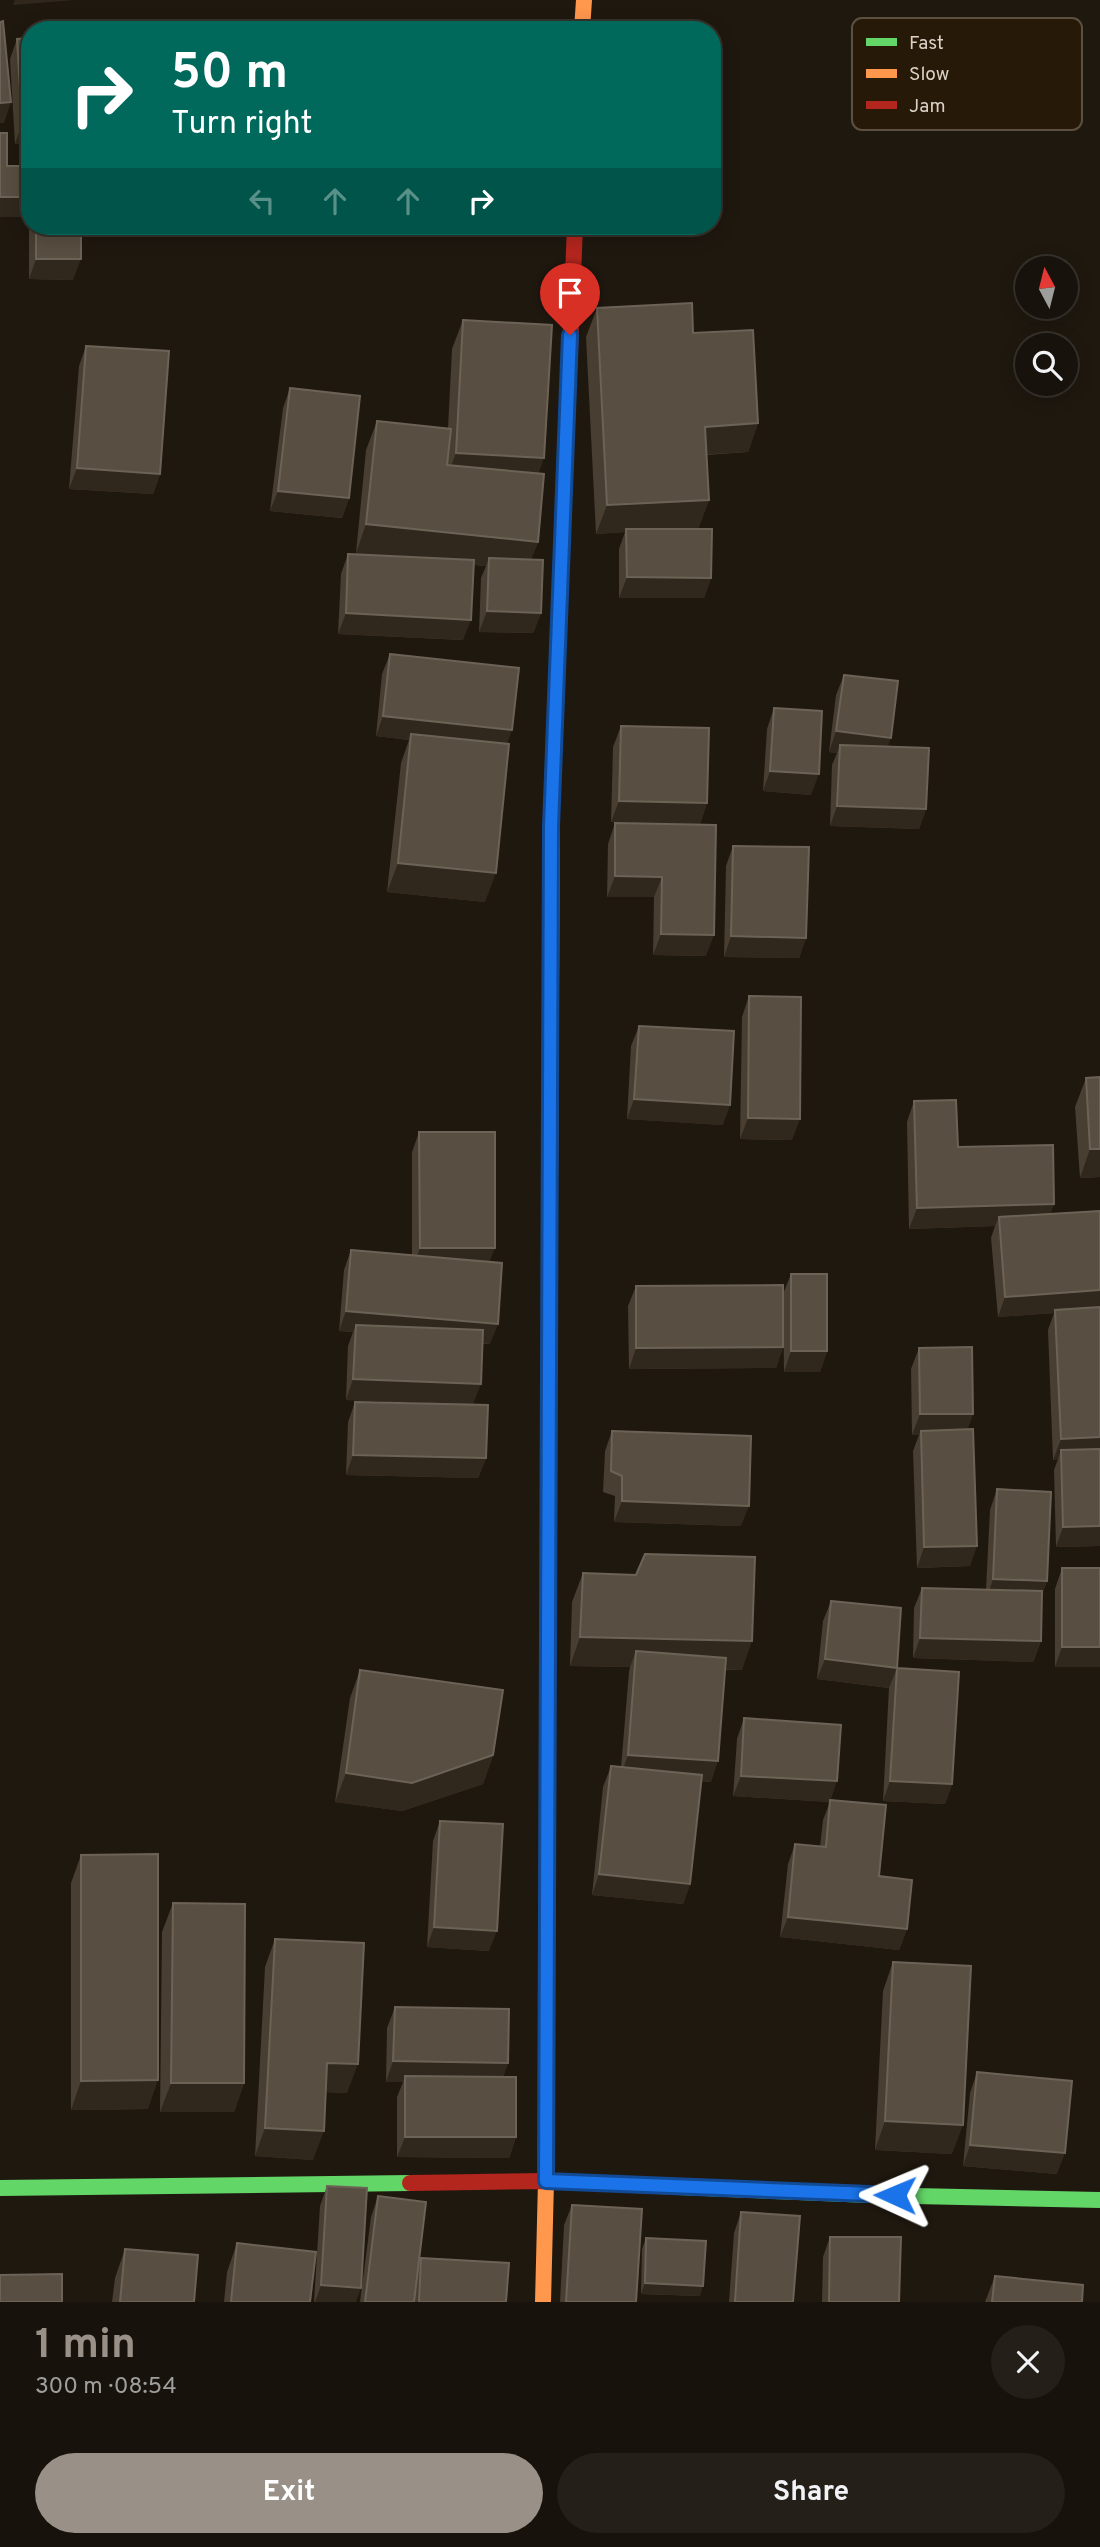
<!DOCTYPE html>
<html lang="en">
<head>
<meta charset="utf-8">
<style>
  body { margin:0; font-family:Overpass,sans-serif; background:#242019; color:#f1f3f6; height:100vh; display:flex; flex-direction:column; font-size:26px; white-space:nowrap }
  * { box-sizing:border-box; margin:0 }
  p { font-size:23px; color:#9e9e9d }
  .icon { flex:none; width:38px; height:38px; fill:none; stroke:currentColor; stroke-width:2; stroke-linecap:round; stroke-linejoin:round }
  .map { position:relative; height:2302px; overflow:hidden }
  .sheet { display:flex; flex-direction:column; background:#17120b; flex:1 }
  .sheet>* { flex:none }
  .guide { position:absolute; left:21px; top:21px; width:700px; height:214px; border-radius:28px; box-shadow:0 4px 18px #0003,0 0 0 2px #36322c; background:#00695c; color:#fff; overflow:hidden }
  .needle { width:46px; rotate:353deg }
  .tools { position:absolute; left:1015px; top:256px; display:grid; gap:14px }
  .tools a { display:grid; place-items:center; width:63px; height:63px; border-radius:50%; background:#17120b; box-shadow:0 4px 18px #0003,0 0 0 2px #36322c; font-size:35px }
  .pin { position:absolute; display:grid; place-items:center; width:60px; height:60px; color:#fff; margin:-72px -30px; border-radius:50% 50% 50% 0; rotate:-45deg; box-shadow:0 0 7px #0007 }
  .pin .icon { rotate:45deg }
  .me { position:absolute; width:77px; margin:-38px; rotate:271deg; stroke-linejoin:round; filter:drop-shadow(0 0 5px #0008) }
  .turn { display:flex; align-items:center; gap:24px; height:147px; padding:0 35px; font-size:32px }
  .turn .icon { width:91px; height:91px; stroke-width:2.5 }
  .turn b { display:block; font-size:49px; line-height:60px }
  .lanes { display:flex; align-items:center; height:66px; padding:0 35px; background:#0003; justify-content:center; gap:35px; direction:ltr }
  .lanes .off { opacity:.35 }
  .round { display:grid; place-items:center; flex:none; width:74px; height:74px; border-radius:37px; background:#242019 }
  .overview { display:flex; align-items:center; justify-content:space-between; height:119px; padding:0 35px }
  h1 { font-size:42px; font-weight:700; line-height:52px; color:#999187 }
  .primary-button { display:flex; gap:14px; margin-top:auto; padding:14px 35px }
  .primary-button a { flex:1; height:80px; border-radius:42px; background:#999187; color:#fff; font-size:28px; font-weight:700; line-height:80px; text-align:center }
  .primary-button a+a { background:#242019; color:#f1f3f6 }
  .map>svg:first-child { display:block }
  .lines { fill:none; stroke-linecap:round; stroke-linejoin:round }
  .fast { stroke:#63d668; stroke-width:16 }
  .slow { stroke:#ff974d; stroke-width:16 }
  .jam { stroke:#b3261e; stroke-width:16 }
  .wall { fill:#483e31 }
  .shaded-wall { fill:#31281d }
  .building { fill:#584e41; stroke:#6c6356; stroke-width:2 }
  .route-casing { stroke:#114b97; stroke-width:18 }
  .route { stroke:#1a73e8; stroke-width:12 }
  .key { fill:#261908; stroke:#5c5041; stroke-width:2 }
  .key-label { font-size:19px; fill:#dbd2c7 }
</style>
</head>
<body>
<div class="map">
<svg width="1100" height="2302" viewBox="0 0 1100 2302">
  <rect width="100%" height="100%" fill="#1f180f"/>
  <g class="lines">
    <g class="fast">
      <polyline points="679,2187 869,2195 1100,2200"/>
      <polyline points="0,2188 410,2183"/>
    </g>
    <g class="slow">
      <polyline points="582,30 584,0"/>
      <polyline points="549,1380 552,795"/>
      <polyline points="543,2302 546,2181 548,1718"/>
    </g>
    <g class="jam">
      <polyline points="552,795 575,226"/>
      <polyline points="548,1718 549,1380"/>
      <polyline points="410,2183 546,2181 679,2187"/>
    </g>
  </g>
  <g class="wall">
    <polygon points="30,38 30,143 15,144 10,59 17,39"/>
    <polygon points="0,133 7,166 30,166 30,226 81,226 73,280 29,279 29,217 0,217"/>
    <polygon points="597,308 693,333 758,423 748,452 706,455 709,500 698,529 711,578 704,598 619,598 619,549 625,532 596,534 586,337"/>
    <polygon points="463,320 538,474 538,542 531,559 541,613 533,633 479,632 481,578 486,566 474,565 463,640 338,634 341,574 348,554 370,555 356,553 366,450 377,421 448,428 452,349"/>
    <polygon points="86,346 160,474 153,494 69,489 79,366"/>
    <polygon points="290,388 349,498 342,518 270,511 283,408"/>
    <polygon points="390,654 507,744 485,902 387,892 401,763 409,740 376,736 382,674"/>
    <polygon points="844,675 926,809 919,829 830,826 832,765 837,753 829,752 836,695"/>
    <polygon points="774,708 811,795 763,791 767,729"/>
    <polygon points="621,726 707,803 700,824 611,822 613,747"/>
    <polygon points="615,823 716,825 706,956 653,955 654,897 607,897 608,844"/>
    <polygon points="733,846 806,938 799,958 724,957 726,866"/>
    <polygon points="749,996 792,1140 740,1139 742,1017"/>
    <polygon points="639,1026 723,1125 627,1119 631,1046"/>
    <polygon points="1100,1077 1100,1177 1080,1178 1075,1107 1086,1078"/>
    <polygon points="914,1101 958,1147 1054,1204 1050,1214 1100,1211 1100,1546 1056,1547 1054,1470 1058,1459 1053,1460 1048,1330 1054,1313 998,1317 991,1238 995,1226 909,1229 907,1122"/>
    <polygon points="419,1132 490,1262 490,1344 483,1344 473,1404 346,1400 348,1346 353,1332 339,1331 344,1270 351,1250 412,1255 412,1152"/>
    <polygon points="791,1274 827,1351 820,1372 784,1372 783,1294"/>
    <polygon points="636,1286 783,1347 776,1368 629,1369 628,1306"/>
    <polygon points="919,1348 973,1414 967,1429 970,1566 917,1568 913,1451 919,1435 912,1435 911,1369"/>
    <polygon points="355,1402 486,1458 478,1478 346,1475 348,1422"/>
    <polygon points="612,1431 741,1526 614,1522 615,1496 603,1492 605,1451"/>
    <polygon points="997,1489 1047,1581 1042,1594 1041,1641 1033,1662 913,1658 914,1608 922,1588 986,1589 990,1510"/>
    <polygon points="1062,1568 1100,1568 1100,1667 1055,1667 1055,1589"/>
    <polygon points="583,1573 742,1670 725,1670 711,1782 701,1781 690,1884 683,1904 592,1895 603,1787 611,1766 621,1767 629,1672 630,1667 570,1666 572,1602"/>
    <polygon points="831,1601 897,1668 952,1784 945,1804 883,1801 889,1688 817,1679 823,1621"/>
    <polygon points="360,1670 493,1755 483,1784 402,1811 335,1802 350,1698"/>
    <polygon points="744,1718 831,1800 879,1876 907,1929 899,1950 780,1937 788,1864 795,1844 820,1847 823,1820 830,1802 733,1796 737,1739"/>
    <polygon points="440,1821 489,1951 427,1947 433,1841"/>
    <polygon points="81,1855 148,2109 71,2110 71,1883"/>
    <polygon points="173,1903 244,2083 234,2112 160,2112 162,1932"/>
    <polygon points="275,1939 347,2093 326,2092 313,2160 255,2156 265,1967"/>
    <polygon points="893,1962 952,2154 875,2150 883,1991"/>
    <polygon points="395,2007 508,2063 503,2077 516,2137 509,2158 397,2157 397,2097 403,2082 386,2082 387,2028"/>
    <polygon points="977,2072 1057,2174 963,2166 970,2093"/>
    <polygon points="327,2186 356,2302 314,2302 320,2206"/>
    <polygon points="378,2196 418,2266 421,2258 506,2302 360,2302 371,2217"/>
    <polygon points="572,2205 636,2302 560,2302 564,2225"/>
    <polygon points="741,2212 793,2302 729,2302 734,2233"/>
    <polygon points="830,2237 899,2302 822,2302 823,2257"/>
    <polygon points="646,2238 700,2296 641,2294 642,2249"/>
    <polygon points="237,2243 310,2302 224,2302 227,2272"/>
    <polygon points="125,2249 194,2302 112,2302 115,2278"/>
    <polygon points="995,2276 1082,2302 985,2302"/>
  </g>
  <g class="shaded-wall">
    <polygon points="15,0 75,0 13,5"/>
    <polygon points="11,102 4,123 0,123 0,103"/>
    <polygon points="22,123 30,123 30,143 15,144"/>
    <polygon points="0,197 30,197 29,217 0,217"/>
    <polygon points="36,259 81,259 73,280 29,279"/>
    <polygon points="758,423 748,452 694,455 705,427"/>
    <polygon points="456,453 544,458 534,487 445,482"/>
    <polygon points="77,468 160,474 153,494 69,489"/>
    <polygon points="278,491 349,498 342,518 270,511"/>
    <polygon points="709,500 698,529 626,529 625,532 596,534 607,505"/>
    <polygon points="366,524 538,542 527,570 489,558 486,566 356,553"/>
    <polygon points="627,577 711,578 704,598 619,598"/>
    <polygon points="487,611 541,613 533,633 479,632"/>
    <polygon points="346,613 471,620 463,640 338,634"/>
    <polygon points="383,716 512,730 505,750 411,734 409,740 376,736"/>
    <polygon points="836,731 891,738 884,758 840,745 837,753 829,752"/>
    <polygon points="770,771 819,774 811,795 763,791"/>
    <polygon points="619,801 707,803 700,824 611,822"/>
    <polygon points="837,806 926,809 919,829 830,826"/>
    <polygon points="398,863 496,873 485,902 387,892"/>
    <polygon points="615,876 662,877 654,897 607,897"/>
    <polygon points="661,934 714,935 706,956 653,955"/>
    <polygon points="731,936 806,938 799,958 724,957"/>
    <polygon points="634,1099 730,1105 723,1125 627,1119"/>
    <polygon points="748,1118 800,1119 792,1140 740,1139"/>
    <polygon points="1090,1149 1100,1149 1100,1177 1080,1178"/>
    <polygon points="1054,1204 1047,1224 999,1217 995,1226 909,1229 917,1208"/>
    <polygon points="420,1248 495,1248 487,1268 412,1268"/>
    <polygon points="1100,1290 1100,1309 1055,1310 1054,1313 998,1317 1005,1297"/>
    <polygon points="346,1311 498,1324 490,1344 355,1333 356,1325 353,1332 339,1331"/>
    <polygon points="783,1347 776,1368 629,1369 636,1348"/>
    <polygon points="791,1351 827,1351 820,1372 784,1372"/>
    <polygon points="353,1379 481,1384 473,1404 346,1400"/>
    <polygon points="920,1414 973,1414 966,1434 921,1431 919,1435 912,1435"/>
    <polygon points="1100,1437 1100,1458 1061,1450 1058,1459 1053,1460 1061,1439"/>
    <polygon points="353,1455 486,1458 478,1478 346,1475"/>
    <polygon points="622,1501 749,1506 741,1526 614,1522"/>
    <polygon points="1100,1526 1100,1546 1056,1547 1063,1527"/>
    <polygon points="977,1546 970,1566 917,1568 924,1547"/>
    <polygon points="993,1579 1047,1581 1039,1601 986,1600"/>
    <polygon points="580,1637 752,1641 742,1670 635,1667 636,1651 630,1667 570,1666"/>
    <polygon points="920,1638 1041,1641 1033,1662 913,1658"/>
    <polygon points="1062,1647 1100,1647 1100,1667 1055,1667"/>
    <polygon points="825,1659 897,1668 889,1688 817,1679"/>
    <polygon points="493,1755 483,1784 402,1811 335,1802 346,1773"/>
    <polygon points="628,1755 718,1761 711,1782 621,1775"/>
    <polygon points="741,1776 837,1781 830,1802 733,1796"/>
    <polygon points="890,1781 952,1784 945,1804 883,1801"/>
    <polygon points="599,1874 690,1884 683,1904 592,1895"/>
    <polygon points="788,1917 907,1929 899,1950 780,1937"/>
    <polygon points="434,1927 497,1931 489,1951 427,1947"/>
    <polygon points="393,2061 508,2063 501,2083 405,2076 403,2082 386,2082"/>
    <polygon points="327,2063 358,2064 347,2093 317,2092"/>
    <polygon points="158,2080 148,2109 71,2110 81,2081"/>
    <polygon points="171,2083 244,2083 234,2112 160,2112"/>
    <polygon points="885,2121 963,2125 952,2154 875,2150"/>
    <polygon points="265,2128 324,2131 313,2160 255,2156"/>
    <polygon points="405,2137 516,2137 509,2158 397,2157"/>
    <polygon points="970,2145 1065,2153 1057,2174 963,2166"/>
    <polygon points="645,2283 703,2286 700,2296 641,2294"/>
    <polygon points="321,2285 361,2288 356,2302 315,2302"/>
  </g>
  <g class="building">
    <polygon points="3,21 11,102 0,103 0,22"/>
    <polygon points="30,38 30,123 22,123 17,39"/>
    <polygon points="0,133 7,133 7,166 30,166 30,197 0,197"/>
    <rect x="36" y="226" width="45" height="33"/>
    <polygon points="692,303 693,333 753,330 758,423 705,427 709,500 607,505 597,308"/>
    <polygon points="463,320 552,325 544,458 456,453"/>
    <polygon points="86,346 169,351 160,474 77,468"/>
    <polygon points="290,388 360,396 349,498 278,491"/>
    <polygon points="377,421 451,429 447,465 544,474 538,542 366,524"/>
    <polygon points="626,529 712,529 711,578 627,577"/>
    <polygon points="348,554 474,560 471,620 346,613"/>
    <polygon points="489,558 543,560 541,613 487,611"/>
    <polygon points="390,654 519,668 512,730 383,716"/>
    <polygon points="844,675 898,681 891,738 836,731"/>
    <polygon points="774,708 822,711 819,774 770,771"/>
    <polygon points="621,726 709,728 707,803 619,801"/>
    <polygon points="411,734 509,744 496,873 398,863"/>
    <polygon points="840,745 929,748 926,809 837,806"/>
    <polygon points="615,823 716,825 714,935 661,934 662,877 615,876"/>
    <polygon points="733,846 809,847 806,938 731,936"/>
    <polygon points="749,996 801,997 800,1119 748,1118"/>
    <polygon points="639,1026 734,1031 730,1105 634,1099"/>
    <polygon points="1100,1077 1100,1149 1090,1149 1086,1078"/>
    <polygon points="956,1100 958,1147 1053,1145 1054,1204 917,1208 914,1101"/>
    <polygon points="419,1132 495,1132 495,1248 420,1248"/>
    <polygon points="1100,1211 1100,1290 1005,1297 999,1217"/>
    <polygon points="351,1250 502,1263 498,1324 346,1311"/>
    <rect x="791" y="1274" width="36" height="77"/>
    <polygon points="783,1285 783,1347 636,1348 636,1286"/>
    <polygon points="1100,1307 1100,1437 1061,1439 1055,1310"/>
    <polygon points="356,1325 483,1330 481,1384 353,1379"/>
    <polygon points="972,1347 973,1414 920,1414 919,1348"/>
    <polygon points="355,1402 488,1405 486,1458 353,1455"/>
    <polygon points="973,1429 977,1546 924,1547 921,1431"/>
    <polygon points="612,1431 751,1436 749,1506 622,1501 622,1476 611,1471"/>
    <polygon points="1100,1449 1100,1526 1063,1527 1061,1450"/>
    <polygon points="997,1489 1051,1492 1047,1581 993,1579"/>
    <polygon points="645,1554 755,1557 752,1641 580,1637 583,1573 636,1575"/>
    <rect x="1062" y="1568" width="38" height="79"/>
    <polygon points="922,1588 1042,1591 1041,1641 920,1638"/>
    <polygon points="831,1601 901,1608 897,1668 959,1672 952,1784 890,1781 897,1668 825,1659"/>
    <polygon points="636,1651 726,1658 718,1761 628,1755"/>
    <polygon points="360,1670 503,1690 493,1755 412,1783 346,1773"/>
    <polygon points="744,1718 841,1725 837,1781 741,1776"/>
    <polygon points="611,1766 702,1775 690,1884 599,1874"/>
    <polygon points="830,1800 886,1805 879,1876 912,1880 907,1929 788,1917 795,1844 826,1847"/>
    <polygon points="440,1821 503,1824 497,1931 434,1927"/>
    <polygon points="158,1854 158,2080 81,2081 81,1855"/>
    <polygon points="173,1903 245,1904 244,2083 171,2083"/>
    <polygon points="275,1939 364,1943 358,2064 327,2063 324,2131 265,2128"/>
    <polygon points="893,1962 971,1966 963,2125 885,2121"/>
    <polygon points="395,2007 509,2009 508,2063 393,2061"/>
    <polygon points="977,2072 1072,2081 1065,2153 970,2145"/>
    <polygon points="405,2076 516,2077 516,2137 405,2137"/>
    <polygon points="327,2186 367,2188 361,2288 321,2285"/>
    <polygon points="378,2196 426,2202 414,2302 365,2302"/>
    <polygon points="572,2205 642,2209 636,2302 566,2302"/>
    <polygon points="741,2212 800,2216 793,2302 735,2302"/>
    <polygon points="830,2237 901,2237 899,2302 829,2302"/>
    <polygon points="646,2238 706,2241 703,2286 645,2283"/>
    <polygon points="237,2243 316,2252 310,2302 231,2302"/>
    <polygon points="125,2249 198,2255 194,2302 120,2302"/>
    <polygon points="421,2258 509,2263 506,2302 419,2302"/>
    <polygon points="62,2274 62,2302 0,2302 0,2275"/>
    <polygon points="995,2276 1083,2285 1082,2302 992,2302"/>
  </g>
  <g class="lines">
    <g class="route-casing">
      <polyline id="route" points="570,335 551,827 546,2181 895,2195"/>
    </g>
    <use href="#route" class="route"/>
  </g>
  <rect x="852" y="18" width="230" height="112" rx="10" class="key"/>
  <rect x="866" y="38" width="31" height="8" fill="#63d668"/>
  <rect x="866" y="69" width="31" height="9" fill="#ff974d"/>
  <rect x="866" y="101" width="31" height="8" fill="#b3261e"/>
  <g class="key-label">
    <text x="909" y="49">Fast</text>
    <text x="909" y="80">Slow</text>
    <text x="909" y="112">Jam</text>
  </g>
</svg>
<div class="tools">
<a><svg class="needle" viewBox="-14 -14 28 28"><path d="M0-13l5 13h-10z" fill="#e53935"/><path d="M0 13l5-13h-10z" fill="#9e9e9d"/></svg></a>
<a><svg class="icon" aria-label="search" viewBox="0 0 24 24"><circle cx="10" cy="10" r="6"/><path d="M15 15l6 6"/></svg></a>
</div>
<div class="pin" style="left:570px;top:335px;background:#d93025"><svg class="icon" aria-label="arrive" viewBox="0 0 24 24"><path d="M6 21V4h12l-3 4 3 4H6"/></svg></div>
<svg class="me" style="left:895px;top:2195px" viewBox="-20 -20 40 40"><path d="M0-17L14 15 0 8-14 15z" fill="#1a73e8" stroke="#fff" stroke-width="4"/></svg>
<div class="guide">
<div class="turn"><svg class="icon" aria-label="right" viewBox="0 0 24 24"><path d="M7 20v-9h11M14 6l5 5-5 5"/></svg><div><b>50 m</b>Turn right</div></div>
<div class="lanes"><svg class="icon off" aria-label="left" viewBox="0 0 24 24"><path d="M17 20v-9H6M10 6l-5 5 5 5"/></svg><svg class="icon off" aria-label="ahead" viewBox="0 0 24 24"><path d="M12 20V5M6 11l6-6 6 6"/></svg><svg class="icon off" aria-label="ahead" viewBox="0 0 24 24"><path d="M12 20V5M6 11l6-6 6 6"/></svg><svg class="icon" aria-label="right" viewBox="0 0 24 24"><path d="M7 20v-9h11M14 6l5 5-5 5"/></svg></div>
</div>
</div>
<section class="sheet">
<div class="overview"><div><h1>1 min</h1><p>300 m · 08:54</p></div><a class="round"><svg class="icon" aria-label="close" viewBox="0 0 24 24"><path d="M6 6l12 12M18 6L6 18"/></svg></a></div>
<div class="primary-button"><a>Exit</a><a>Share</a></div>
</section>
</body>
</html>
